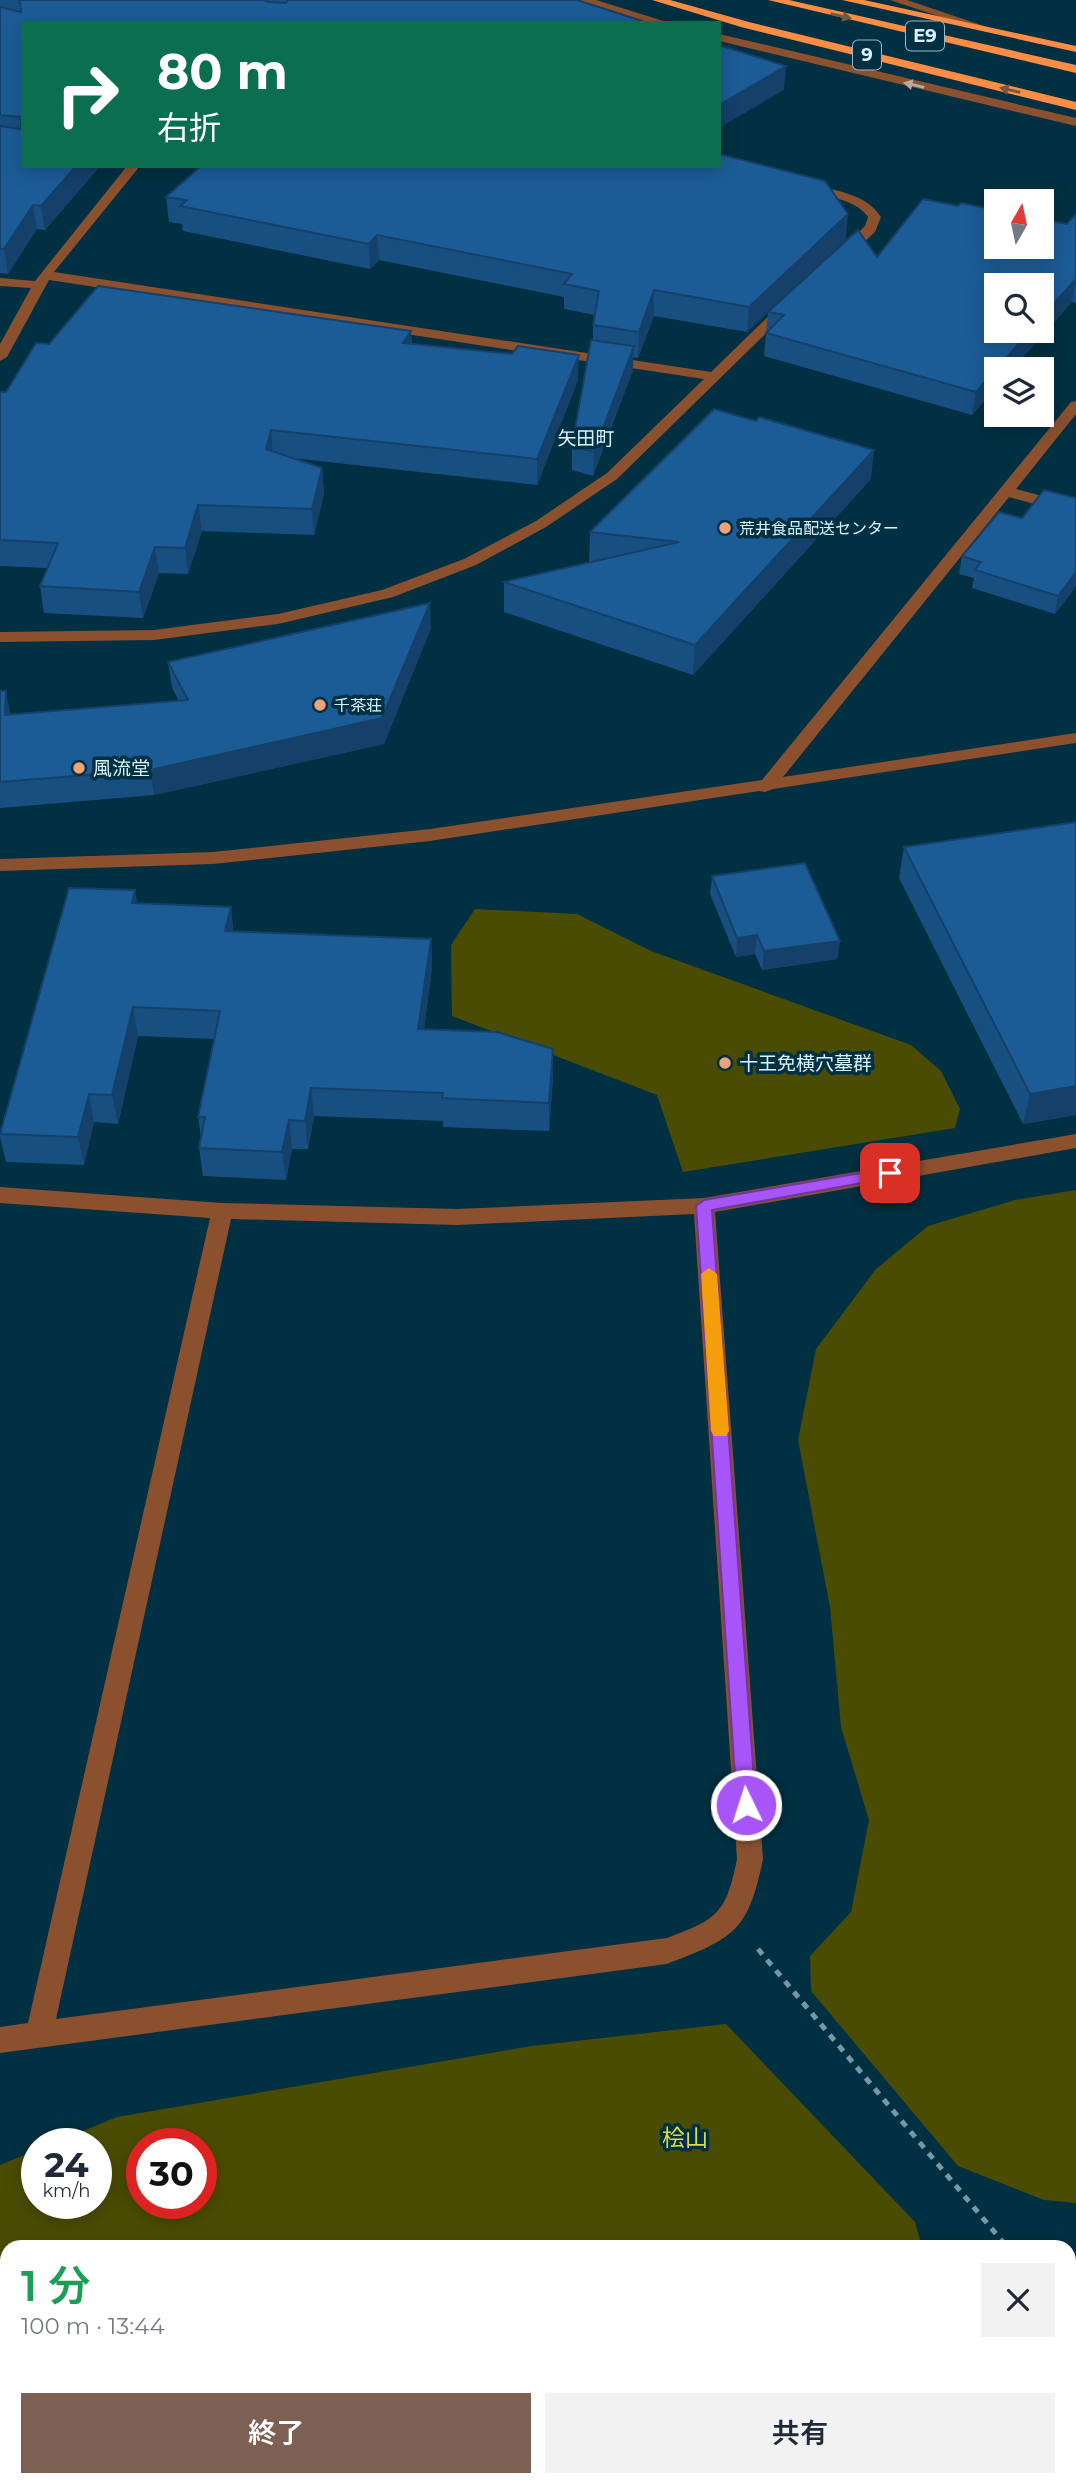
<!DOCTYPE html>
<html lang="ja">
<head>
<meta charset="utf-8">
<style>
  body { margin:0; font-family:Montserrat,"Noto Sans JP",sans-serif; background:#f2f2f3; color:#1f2937; height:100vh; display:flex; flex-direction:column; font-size:26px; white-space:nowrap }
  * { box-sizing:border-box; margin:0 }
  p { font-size:23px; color:#747a83 }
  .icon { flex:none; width:38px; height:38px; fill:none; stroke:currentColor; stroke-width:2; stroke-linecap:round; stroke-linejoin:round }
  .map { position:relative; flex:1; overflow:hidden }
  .panel { position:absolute; left:0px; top:2240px; width:1076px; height:247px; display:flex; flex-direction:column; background:#fff; border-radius:21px 21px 0 0; box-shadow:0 4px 18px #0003 }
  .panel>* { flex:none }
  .hud { position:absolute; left:21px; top:21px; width:700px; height:147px; border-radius:0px; box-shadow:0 4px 18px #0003; background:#0b6e4f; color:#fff; overflow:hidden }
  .needle { width:46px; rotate:9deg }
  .fabs { position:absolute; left:984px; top:189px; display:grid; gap:14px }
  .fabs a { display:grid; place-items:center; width:70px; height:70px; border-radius:0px; background:#fff; box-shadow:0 4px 18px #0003; font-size:35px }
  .speed { position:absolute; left:21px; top:2128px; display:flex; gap:14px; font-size:35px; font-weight:700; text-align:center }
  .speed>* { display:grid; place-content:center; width:91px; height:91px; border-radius:50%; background:#fff; box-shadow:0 4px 18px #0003; line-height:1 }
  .speed small { font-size:18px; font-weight:400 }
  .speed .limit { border:10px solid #d22; background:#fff; color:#111 }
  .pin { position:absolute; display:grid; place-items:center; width:60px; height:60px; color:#fff; margin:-30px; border-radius:14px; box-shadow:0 4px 10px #0006 }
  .me { position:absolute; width:77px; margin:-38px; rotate:356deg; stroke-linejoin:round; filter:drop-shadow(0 0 5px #0008) }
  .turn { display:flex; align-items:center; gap:24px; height:147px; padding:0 21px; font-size:32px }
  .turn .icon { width:91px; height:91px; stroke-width:2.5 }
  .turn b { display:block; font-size:49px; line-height:60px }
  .round { display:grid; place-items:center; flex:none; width:74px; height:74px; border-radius:0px; background:#f2f2f3 }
  .overview { display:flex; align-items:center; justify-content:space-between; height:119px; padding:0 21px }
  h1 { font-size:42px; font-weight:600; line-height:52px; color:#1e9e55 }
  .cta { display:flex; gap:14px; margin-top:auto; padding:14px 21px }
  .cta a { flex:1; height:80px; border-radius:0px; background:#7d6054; color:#fff; font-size:28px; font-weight:600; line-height:80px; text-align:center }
  .cta a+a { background:#f2f2f3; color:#1f2937 }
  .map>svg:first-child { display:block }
  .green { fill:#4b4c04; fill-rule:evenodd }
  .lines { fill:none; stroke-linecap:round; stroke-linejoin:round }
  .path { stroke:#7598a7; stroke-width:5; stroke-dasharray:7 7; stroke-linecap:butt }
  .minor { fill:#8b512f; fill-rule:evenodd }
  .highway { fill:#fd8c44; fill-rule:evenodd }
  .wall { fill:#184f81 }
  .shaded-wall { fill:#144069 }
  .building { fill:#1c5c96; stroke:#144069; stroke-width:2 }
  .oneway { fill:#725943 }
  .oneway2 { fill:#b6aaa1 }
  .route { fill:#a855f7; stroke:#6d37a1; stroke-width:2 }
  .slow { fill:#f59e0b }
  .poi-dot { fill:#efa378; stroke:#003042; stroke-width:2.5 }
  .labels { text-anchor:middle; stroke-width:7; stroke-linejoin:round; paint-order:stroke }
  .far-poi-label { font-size:16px; fill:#daf2fe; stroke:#003042; text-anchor:start }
  .shield { fill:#003042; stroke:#99b8c6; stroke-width:2 }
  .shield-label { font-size:18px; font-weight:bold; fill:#daf2fe }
  .far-quarter-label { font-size:19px; fill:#daf2fe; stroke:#003042 }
  .poi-label { font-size:19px; fill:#daf2fe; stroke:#003042; text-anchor:start }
  .near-park-label { font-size:23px; fill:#dcdd3d; stroke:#003042 }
</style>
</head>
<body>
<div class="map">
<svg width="1076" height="2486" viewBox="0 0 1076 2486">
  <rect width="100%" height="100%" fill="#003042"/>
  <g class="green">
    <polygon points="475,909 577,914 651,951 911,1045 941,1071 960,1109 955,1128 683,1172 657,1095 452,1016 451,945"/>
    <polygon points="1076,1190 1076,2203 1044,2200 958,2166 811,1991 810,1956 851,1912 869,1820 841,1727 830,1607 798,1440 816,1349 876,1269 928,1226 1015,1200"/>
    <path d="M 726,2024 L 915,2222 L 922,2247 L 7,2247 L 7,2480 L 959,2480 L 957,2486 L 0,2486 L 0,2165 L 37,2150 L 37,2203 L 96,2203 L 96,2144 L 51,2144 L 117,2117 L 532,2046 ZM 142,2144 L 201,2144 L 201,2203 L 142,2203 Z"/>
  </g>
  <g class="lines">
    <g class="path">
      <polyline points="758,1949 1007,2247"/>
      <polyline points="1069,2322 1076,2330"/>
    </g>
    <g class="minor">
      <polygon points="578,0 596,0 670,23 651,23"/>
      <polygon points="890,0 907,0 996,30 986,32"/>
      <polygon points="719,34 1076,118 1076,126 719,41"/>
      <polygon points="127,166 140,166 54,272 711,372 782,303 787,302 794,306 617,479 546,527 476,565 393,597 278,624 154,640 0,642 0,632 154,630 278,614 382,590 464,559 536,521 607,473 704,379 49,280 7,357 0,361 0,344 31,288 0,286 0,278 35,281"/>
      <path d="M 809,184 C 834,190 867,194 881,217 L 875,232 L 846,259 L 841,260 L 834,256 L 865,226 L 868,217 C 856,199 825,196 805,191 L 803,188 Z"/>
      <polygon points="1076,401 1076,414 1016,489 1076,505 1076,515 1009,497 783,777 1076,733 1076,743 773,789 765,792 759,791 430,841 213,864 0,871 0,859 213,852 430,829 762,780 1071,402"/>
      <path d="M 1076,1134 L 1076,1148 L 715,1212 L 763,1859 C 748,1932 734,1938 667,1964 L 0,2053 L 0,2027 L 28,2023 L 210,1218 L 0,1203 L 0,1187 L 222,1203 L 457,1209 L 704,1198 ZM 694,1214 L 737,1859 C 726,1913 718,1919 667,1938 L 56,2019 L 231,1219 L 457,1225 Z"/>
    </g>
    <g class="highway">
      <polygon points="652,0 670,0 749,22 1076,102 1076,110 741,27"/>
      <polygon points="768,0 789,0 1076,65 1076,73"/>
      <polygon points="842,0 864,0 1076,46 1076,52"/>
    </g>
  </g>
  <g class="wall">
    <polygon points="0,0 577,0 23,23 23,166 100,166 45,230 37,229 8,274 0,273"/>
    <polygon points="166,197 846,239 775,305 877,257 958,206 1067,224 1076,214 1076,303 1072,302 972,415 764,356 768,312 747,332 654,316 638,358 633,357 633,370 593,476 572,470 572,446 593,340 593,325 595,315 564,309 564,297 379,260 370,269 183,231 182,224 169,222"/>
    <polygon points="411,331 412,344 578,380 537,485 292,458 322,468 324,494 314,535 202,531 188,574 159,573 143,618 44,613 40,586 47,568 0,566 0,392 6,392 49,344"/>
    <polygon points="871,479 693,675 504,612 504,582 592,562 589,562 590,532"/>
    <polygon points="962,556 1076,586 1055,614 972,588 974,578 959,574"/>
    <polygon points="431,628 384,744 154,795 0,808 0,691 11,715 179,701 172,687 168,662"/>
    <polygon points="904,847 1076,1115 1023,1124 899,878"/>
    <polygon points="712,876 840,941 837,959 762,970 755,954 736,957 710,894"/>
    <polygon points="137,903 234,932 431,939 432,968 424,1029 553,1049 553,1077 549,1131 443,1127 443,1121 314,1116 308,1149 292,1149 286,1180 203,1176 199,1148 201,1137 198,1117 214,1039 138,1036 118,1124 94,1122 84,1165 6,1162 0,1137 0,1131"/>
  </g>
  <g class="shaded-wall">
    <polygon points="786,66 784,90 719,128 719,105"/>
    <polygon points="76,166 100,166 45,230 41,206"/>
    <polygon points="33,205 37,229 8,274 4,249"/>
    <polygon points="848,214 846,239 747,332 749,307"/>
    <polygon points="377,235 379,260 370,269 369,244"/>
    <polygon points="1076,279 1072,302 1013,369 996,369 1030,331 1041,331 1041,318"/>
    <polygon points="654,290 654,316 638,358 639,332"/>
    <polygon points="411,331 412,356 403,343"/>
    <polygon points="634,346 633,370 593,476 594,452"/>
    <polygon points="579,355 578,380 537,485 537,459"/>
    <polygon points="996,369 996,388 972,415 976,392"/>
    <polygon points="271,430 273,456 266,449"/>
    <polygon points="874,450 871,479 693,675 695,645"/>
    <polygon points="322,468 324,494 314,535 312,509"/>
    <polygon points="198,505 202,531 188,574 185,548"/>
    <polygon points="155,547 159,573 143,618 139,592"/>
    <polygon points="1076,572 1076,586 1055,614 1058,596"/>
    <polygon points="430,603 431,628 384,744 154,795 150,770"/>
    <polygon points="6,691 11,716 5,715"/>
    <polygon points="135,890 140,919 132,903"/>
    <polygon points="231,907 234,935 225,931"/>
    <polygon points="757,935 755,954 736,957 737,938"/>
    <polygon points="431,939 432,968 420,1057 418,1029"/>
    <polygon points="840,941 837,959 762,970 764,951"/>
    <polygon points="133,1007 138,1036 118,1124 112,1095"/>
    <polygon points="553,1049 553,1077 549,1131 549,1103"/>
    <polygon points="1076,1086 1076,1115 1023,1124 1030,1094"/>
    <polygon points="311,1088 314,1116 308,1149 305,1121"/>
    <polygon points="89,1094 94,1122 84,1165 78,1137"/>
    <polygon points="289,1120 292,1149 286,1180 282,1152"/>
  </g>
  <g class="building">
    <polygon points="18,0 264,0 269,2 286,3 288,0 577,0 648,23 23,23 23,166 76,166 41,206 33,205 4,249 0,249 0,126 21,129 21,117 0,115 0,7 21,12 20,1"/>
    <polygon points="719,45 786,66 719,105"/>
    <polygon points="719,154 825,181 848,214 749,307 654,290 639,332 593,325 599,291 564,284 572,274 377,235 369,244 180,206 187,200 166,197 201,166 719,166"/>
    <polygon points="923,199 958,206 961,203 996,210 996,247 1041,247 1041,219 1067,224 1076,214 1076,279 1041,318 1041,285 996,285 996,331 1030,331 976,392 766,333 784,315 768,312 858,230 877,257"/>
    <polygon points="98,286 411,331 403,343 512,354 518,346 579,355 537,459 271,430 266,449 322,468 312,509 198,505 185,548 155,547 139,592 40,586 58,543 0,540 0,392 6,392 36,343 49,344"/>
    <polygon points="591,340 634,346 594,452 572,446"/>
    <polygon points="714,409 756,421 759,417 874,450 695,645 504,582 679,542 590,532"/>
    <polygon points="1044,490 1076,498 1076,572 1058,596 975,570 981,562 962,556 999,512 1022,518"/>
    <polygon points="430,603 382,718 150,770 0,782 0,691 6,691 5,715 188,700 168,662"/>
    <polygon points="1076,822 1076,1086 1030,1094 904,847"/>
    <polygon points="805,863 840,941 764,951 757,935 737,938 712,876"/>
    <polygon points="69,888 135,890 132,903 231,907 225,931 431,939 418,1029 497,1032 553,1049 549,1103 442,1098 443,1093 311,1088 305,1121 289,1120 282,1152 199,1148 205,1117 198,1117 220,1011 133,1007 112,1095 89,1094 78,1137 0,1134"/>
  </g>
  <defs><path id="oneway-solid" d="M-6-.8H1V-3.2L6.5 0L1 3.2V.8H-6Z" transform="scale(1.75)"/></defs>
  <g class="oneway">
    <use href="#oneway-solid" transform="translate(841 16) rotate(13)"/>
    <use href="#oneway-solid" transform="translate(1010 90) rotate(-167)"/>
  </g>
  <use class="oneway2" href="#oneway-solid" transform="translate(914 85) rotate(-167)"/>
  <polygon class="route" points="890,1168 895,1169 898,1173 895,1177 712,1210 756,1805 753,1811 746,1813 740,1811 737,1805 696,1206 704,1200"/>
  <polygon class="slow" points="709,1268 717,1274 729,1431 726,1436 714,1436 711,1431 701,1274"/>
  <g class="poi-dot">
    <circle cx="725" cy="528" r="7"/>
    <circle cx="320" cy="705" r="7"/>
    <circle cx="79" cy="768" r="7"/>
    <circle cx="725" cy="1063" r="7"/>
  </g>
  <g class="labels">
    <g class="far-poi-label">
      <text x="739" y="534">荒井食品配送センター</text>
      <text x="334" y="711">千茶荘</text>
    </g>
    <g class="shield">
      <rect x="906" y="21.5" width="38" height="29" rx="5"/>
      <rect x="853" y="40.5" width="28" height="29" rx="5"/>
    </g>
    <g class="shield-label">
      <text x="925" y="42">E9</text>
      <text x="867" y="61">9</text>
    </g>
    <g class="far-quarter-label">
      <text x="586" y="445">矢田町</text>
    </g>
    <g class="poi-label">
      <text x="93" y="775">風流堂</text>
      <text x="739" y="1070">十王免横穴墓群</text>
    </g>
    <g class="near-park-label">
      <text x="685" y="2146">桧山</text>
    </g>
  </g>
</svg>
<div class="fabs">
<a><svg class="needle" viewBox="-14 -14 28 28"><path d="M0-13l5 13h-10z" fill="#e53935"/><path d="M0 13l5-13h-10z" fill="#747a83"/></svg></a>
<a><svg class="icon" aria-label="search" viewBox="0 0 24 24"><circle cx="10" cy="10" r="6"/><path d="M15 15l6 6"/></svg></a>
<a><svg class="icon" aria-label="layers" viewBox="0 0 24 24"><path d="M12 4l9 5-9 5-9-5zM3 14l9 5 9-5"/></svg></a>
</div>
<div class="speed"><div>24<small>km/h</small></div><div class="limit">30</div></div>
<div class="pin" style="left:890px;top:1173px;background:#d93025"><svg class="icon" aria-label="arrive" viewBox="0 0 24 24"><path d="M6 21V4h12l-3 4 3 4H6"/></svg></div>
<svg class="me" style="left:746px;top:1805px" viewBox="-20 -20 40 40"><circle r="17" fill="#a855f7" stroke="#fff" stroke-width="3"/><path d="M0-11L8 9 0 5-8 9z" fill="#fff"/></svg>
<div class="hud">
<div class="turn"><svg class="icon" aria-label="right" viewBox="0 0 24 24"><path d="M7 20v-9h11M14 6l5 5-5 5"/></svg><div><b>80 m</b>右折</div></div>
</div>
<section class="panel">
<div class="overview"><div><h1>1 分</h1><p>100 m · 13:44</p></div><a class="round"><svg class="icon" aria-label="close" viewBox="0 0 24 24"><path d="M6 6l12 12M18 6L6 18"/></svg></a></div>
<div class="cta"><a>終了</a><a>共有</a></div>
</section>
</div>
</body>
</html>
